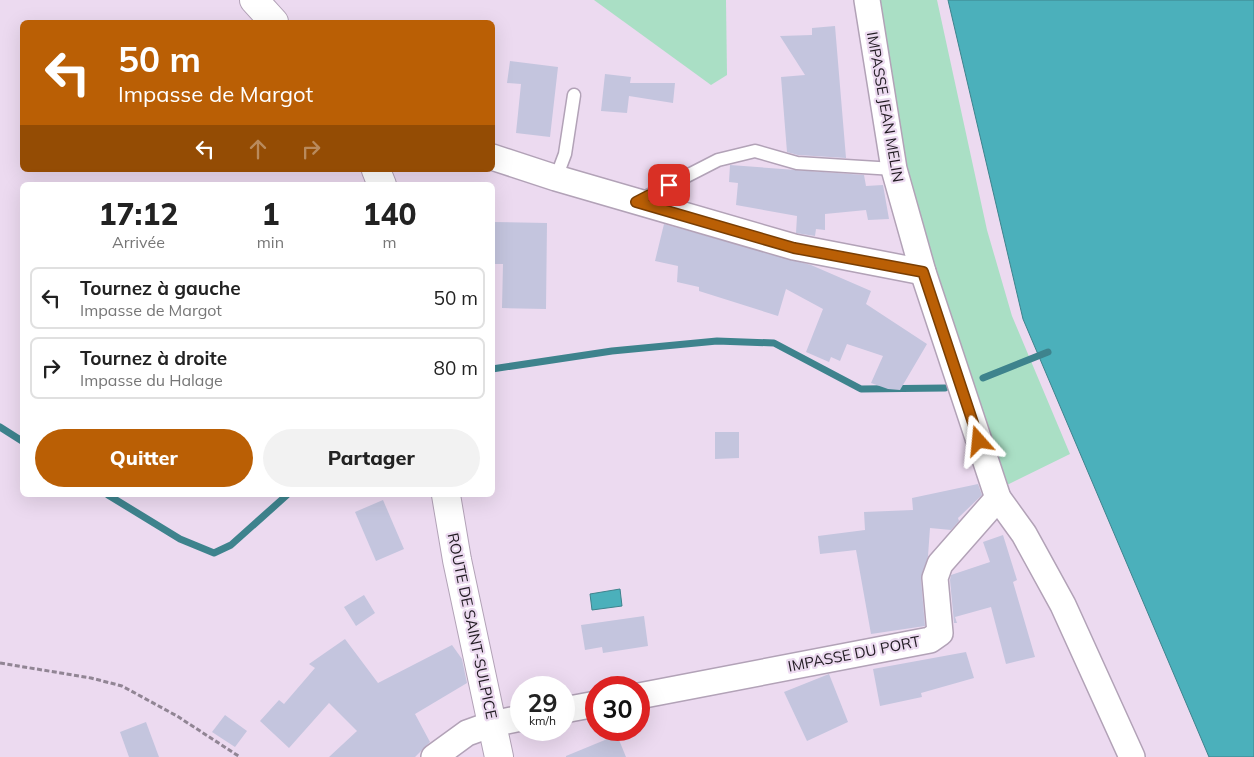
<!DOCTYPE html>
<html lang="fr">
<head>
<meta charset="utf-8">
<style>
  body { margin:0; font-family:Mulish,sans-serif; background:#f2f2f2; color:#222; height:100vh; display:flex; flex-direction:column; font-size:19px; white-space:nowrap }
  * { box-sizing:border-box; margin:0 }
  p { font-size:16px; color:#767676 }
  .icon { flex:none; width:28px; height:28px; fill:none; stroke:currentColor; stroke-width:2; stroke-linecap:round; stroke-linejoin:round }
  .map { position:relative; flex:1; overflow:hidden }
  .sheet { position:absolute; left:20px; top:182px; width:475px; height:315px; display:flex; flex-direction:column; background:#fff; border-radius:8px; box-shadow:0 5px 20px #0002 }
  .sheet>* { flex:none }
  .guide { position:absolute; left:20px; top:20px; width:475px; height:152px; border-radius:8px; box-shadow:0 5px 20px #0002; background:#ba5f05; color:#fff; overflow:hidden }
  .speed { position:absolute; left:510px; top:676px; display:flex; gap:10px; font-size:25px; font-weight:700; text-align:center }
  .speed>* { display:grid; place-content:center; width:65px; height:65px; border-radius:50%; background:#fff; box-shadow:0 5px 20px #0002; line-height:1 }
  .speed small { font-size:12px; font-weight:400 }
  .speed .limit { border:8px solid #d22; background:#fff; color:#111 }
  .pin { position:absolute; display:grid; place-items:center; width:42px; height:42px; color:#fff; margin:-21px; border-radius:10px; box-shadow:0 2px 8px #0006 }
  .me { position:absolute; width:55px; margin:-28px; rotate:342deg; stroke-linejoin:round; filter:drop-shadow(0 0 4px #0008) }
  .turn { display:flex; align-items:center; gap:18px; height:105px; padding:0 15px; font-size:22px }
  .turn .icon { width:65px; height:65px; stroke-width:2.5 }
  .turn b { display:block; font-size:35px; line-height:42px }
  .lanes { display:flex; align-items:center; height:48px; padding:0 15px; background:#0003; justify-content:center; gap:25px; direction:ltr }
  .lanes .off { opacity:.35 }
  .eta { display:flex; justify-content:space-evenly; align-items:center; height:85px; text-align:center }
  .eta b { font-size:30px; font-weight:800; line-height:35px }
  .button { display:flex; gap:10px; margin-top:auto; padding:10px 15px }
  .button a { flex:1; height:58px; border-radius:30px; background:#ba5f05; color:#fff; font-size:20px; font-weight:800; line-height:58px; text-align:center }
  .button a+a { background:#f2f2f2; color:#222 }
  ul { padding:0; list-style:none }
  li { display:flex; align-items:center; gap:15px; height:62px; margin:0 10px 8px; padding:0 5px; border:2px solid #e0e0e0; border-radius:8px }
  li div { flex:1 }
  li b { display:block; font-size:19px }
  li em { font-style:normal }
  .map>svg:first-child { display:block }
  .green { fill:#aadfc5 }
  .water { fill:#4bb0bb; stroke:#3e838d }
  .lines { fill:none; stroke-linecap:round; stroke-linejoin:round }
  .stream { stroke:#3e838d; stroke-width:7 }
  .building { fill:#c4c5de }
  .lane-casing { stroke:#b2a2b7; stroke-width:15 }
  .street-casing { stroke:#b2a2b7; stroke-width:28 }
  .secondary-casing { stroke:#b2a2b7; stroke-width:30 }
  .path { stroke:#918594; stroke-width:3; stroke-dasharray:5 2.5; stroke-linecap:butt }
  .lane { stroke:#fff; stroke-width:12 }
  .street { stroke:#fff; stroke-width:25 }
  .secondary { stroke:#fff; stroke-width:28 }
  .route-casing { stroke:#793e03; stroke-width:12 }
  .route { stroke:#ba5f05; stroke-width:9 }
  .labels { text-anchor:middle; stroke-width:4.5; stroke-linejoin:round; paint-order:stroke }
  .street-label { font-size:15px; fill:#211b22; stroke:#ecdaf0 }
</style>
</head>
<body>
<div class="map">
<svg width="1254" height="757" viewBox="0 0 1254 757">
  <rect width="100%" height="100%" fill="#ecdaf0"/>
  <g class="green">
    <polygon points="594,0 726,0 727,75 711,85"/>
    <polygon points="872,0 937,0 987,230 1012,316 1070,454 1007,485 939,296 890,103"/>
  </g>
  <g class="water">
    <polygon points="948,0 1254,0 1254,757 1209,757 1023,319"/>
    <polygon points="620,589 622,606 592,610 590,594"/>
  </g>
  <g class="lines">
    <g class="stream">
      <polyline points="492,369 612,351 717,341 774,343 861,389 945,388"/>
      <polyline points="983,378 1048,352"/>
      <polyline points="0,427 22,441"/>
      <polyline points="108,495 180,539 214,553 231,545 287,495"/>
    </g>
  </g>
  <g class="building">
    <polygon points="835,26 846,158 798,155 787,152 781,77 805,75 780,36 812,35 812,28"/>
    <polygon points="510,61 558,67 550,137 516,133 521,84 507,83"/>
    <polygon points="605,74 631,77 630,83 675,83 673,103 629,96 627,113 601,111"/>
    <polygon points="730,165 864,175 866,186 883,185 889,219 868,220 866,210 825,214 825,230 816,229 815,236 796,233 797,216 736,205 738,183 729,182"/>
    <polygon points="492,222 547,223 546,309 502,308 503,264 492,264"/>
    <polygon points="664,224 811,265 871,291 866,304 927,344 900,390 888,389 871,383 883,356 847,344 840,361 831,357 829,362 806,352 823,309 786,289 778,316 699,291 699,287 677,282 678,266 655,261"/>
    <polygon points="715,432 739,432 739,458 715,459"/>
    <polygon points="978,484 982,495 958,518 959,521 951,530 930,528 928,556 921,579 925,626 871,634 856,550 820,554 818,536 865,530 864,512 913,510 912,498"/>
    <polygon points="383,500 404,549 376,561 355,512"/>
    <polygon points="1003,535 1017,580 1013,582 1035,657 1006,664 991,607 955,617 957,623 954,623 950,580 951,575 990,562 983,542"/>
    <polygon points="364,595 375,613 356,626 344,607"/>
    <polygon points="644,616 648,646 603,653 602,647 585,650 581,625"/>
    <polygon points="345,639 378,683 452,645 462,659 467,683 415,714 430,742 415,757 329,757 357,731 329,703 289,748 260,721 279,700 284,704 315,668 309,664"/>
    <polygon points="966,652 974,678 921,693 922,697 880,706 873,669"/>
    <polygon points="829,674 848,722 807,741 784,692"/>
    <polygon points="225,715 247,731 235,747 212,732"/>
    <polygon points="146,722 159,757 129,757 120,732"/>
    <polygon points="617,735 626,757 566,757 566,756"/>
  </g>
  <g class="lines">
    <g class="lane-casing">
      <g id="lane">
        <polyline points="556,178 565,154 574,95"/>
        <polyline points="638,201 718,160 755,151 797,163 894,169"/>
      </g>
    </g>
    <g class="street-casing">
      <g id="street">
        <polyline points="867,0 894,169 923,272 998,498 1024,534 1063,605 1132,757"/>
        <polyline points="492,157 556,178 794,247 923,272"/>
        <polyline points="639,696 930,640 940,633 935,578 940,564 998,498"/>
        <polyline points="564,710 596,704"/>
        <polyline points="434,757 467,733 492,724 521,718"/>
      </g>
    </g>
    <g class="secondary-casing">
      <g id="secondary">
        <polyline points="254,0 274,22"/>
        <polyline points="376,170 382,185"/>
        <polyline points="446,495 457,560 499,757"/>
      </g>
    </g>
    <polyline class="path" points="0,663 91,678 122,686 177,716 240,757"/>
    <use href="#lane" class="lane"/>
    <use href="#street" class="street"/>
    <use href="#secondary" class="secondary"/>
  </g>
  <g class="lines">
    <g class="route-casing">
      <polyline id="route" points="669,185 636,202 794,248 923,272 979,441"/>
    </g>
    <use href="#route" class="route"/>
  </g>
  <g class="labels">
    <g class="street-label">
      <text transform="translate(885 107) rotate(80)" y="5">IMPASSE JEAN MELIN</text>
      <text transform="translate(472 626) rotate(78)" y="5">ROUTE DE SAINT-SULPICE</text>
      <text transform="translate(854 654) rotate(-11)" y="5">IMPASSE DU PORT</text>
    </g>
  </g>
</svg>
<div class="speed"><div>29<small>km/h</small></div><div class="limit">30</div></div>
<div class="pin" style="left:669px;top:185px;background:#d93025"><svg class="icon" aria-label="arrive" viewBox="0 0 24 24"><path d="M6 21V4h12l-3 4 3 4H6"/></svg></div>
<svg class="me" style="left:979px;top:441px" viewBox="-20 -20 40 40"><path d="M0-17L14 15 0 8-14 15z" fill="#ba5f05" stroke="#fff" stroke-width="4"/></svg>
<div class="guide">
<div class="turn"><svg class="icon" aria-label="left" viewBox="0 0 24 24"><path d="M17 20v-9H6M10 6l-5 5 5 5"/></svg><div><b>50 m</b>Impasse de Margot</div></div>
<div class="lanes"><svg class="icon" aria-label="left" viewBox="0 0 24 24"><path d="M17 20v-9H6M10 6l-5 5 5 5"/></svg><svg class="icon off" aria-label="ahead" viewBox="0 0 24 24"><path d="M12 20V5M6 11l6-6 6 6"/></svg><svg class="icon off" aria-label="right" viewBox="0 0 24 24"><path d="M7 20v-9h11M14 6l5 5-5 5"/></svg></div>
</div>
<section class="sheet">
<div class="eta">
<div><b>17:12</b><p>Arrivée</p></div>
<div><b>1</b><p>min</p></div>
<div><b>140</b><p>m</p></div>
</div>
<ul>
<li><svg class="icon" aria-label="left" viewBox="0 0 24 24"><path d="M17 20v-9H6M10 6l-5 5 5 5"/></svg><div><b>Tournez à gauche</b><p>Impasse de Margot</p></div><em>50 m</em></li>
<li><svg class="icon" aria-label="right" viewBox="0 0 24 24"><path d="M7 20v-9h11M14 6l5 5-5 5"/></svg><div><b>Tournez à droite</b><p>Impasse du Halage</p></div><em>80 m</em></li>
</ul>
<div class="button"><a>Quitter</a><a>Partager</a></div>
</section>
</div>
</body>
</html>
